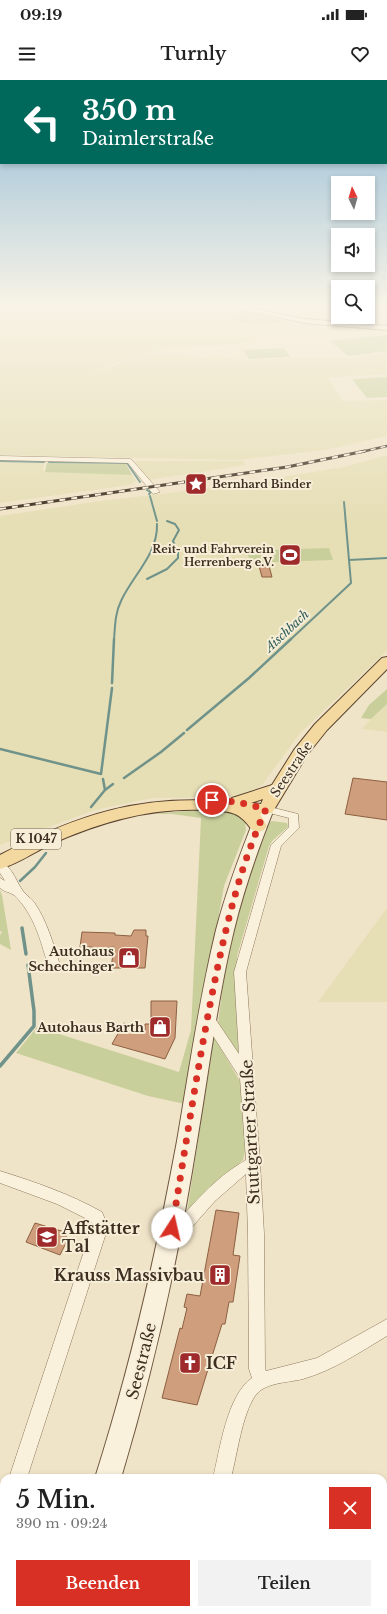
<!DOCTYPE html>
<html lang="de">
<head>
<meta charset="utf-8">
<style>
  body { margin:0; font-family:"Libre Baskerville",serif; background:#f2f2f2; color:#222; height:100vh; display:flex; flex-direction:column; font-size:15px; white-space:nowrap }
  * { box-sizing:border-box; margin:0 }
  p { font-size:13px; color:#767676 }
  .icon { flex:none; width:22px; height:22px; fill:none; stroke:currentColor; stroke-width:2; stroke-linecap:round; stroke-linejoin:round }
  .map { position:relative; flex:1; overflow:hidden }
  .details { position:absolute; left:0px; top:1394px; width:387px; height:140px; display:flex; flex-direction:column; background:#fff; border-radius:12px 12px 0 0; box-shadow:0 2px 6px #0003 }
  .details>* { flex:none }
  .guide { position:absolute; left:0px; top:0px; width:387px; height:84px; box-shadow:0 2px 6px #0003; background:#00695c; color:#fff; overflow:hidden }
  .needle { width:26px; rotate:355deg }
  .tools { position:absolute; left:331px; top:96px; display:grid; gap:8px }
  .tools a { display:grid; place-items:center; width:44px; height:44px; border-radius:0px; background:#fff; box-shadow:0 2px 6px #0003; font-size:20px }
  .pin { position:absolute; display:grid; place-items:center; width:34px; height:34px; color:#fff; margin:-17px; border:2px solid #fff; border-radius:50%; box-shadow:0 1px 4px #0007 }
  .me { position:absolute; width:44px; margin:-22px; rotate:10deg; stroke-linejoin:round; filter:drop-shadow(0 0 3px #0008) }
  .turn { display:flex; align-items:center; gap:14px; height:84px; padding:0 16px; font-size:18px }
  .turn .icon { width:52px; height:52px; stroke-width:2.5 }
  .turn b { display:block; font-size:28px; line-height:34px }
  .round { display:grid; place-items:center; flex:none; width:42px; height:42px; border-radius:0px; background:#f2f2f2 }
  .summary { display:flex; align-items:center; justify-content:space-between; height:68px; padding:0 16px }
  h1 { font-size:24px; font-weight:600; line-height:30px }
  .action { display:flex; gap:8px; margin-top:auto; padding:8px 16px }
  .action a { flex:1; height:46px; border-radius:0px; background:#d93025; color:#fff; font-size:16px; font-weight:600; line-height:46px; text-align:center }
  .action a+a { background:#f2f2f2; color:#222 }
  .status { display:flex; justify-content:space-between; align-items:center; height:28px; padding:0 20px; background:#fff; direction:ltr }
  .status svg { height:11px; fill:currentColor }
  header { display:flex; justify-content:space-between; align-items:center; height:52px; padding:0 16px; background:#fff; font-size:18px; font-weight:600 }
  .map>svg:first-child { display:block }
  .farmland { fill:#e6deb5 }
  .green { fill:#c9cf9b }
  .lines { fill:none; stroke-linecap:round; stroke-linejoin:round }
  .stream-far2 { stroke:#6f938a; stroke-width:2 }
  .stream-far1 { stroke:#6f938a; stroke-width:2.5 }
  .stream { stroke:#6f938a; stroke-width:3.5 }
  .building { fill:#cf9f7d; stroke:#8d5f41 }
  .minor-casing { stroke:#8d765c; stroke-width:1 }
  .tertiary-casing { stroke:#8d765c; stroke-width:2 }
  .secondary-casing { stroke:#6f573f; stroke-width:2 }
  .primary-casing { stroke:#5b4430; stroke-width:2 }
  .minor { fill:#faf1dc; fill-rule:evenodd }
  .tertiary { fill:#faf1dc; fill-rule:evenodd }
  .secondary { fill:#faf1dc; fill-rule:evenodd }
  .primary { fill:#f3d9a0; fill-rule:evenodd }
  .rail-far1-casing { stroke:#3d2e20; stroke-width:2.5 }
  .rail-casing { stroke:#3d2e20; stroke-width:3 }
  .rail-far1 { stroke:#f7eed8; stroke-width:1.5; stroke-dasharray:5; stroke-linecap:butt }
  .rail { stroke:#f7eed8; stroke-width:2; stroke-dasharray:6; stroke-linecap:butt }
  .route { stroke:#d93025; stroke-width:7; stroke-dasharray:0 12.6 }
  .labels { text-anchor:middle; stroke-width:4; stroke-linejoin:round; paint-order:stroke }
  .far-poi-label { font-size:11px; font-weight:bold; fill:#3d2e20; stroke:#f7eed8; text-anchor:start }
  .far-water-label { font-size:12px; font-style:italic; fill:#2f5d5a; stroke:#f7eed8 }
  .shield { fill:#f7eed8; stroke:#756857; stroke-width:1 }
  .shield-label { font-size:12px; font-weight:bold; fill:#3d2e20 }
  .street-label { font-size:13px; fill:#3d2e20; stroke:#f7eed8 }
  .poi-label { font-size:13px; font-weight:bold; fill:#3d2e20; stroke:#f7eed8; text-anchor:end }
  .near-street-label { font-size:16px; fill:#3d2e20; stroke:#f7eed8 }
  .near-poi-label { font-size:16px; font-weight:bold; fill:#3d2e20; stroke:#f7eed8; text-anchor:start }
</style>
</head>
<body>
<div class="status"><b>09:19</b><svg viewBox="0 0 49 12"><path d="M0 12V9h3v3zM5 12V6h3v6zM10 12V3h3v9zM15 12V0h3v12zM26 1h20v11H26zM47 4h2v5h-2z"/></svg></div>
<header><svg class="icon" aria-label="menu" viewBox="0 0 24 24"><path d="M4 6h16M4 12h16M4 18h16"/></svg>Turnly<svg class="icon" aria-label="heart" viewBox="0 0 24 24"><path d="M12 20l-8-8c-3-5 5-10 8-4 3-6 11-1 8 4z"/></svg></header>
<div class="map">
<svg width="387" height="1534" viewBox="0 0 387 1534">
  <rect width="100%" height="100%" fill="#f0e4c8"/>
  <g class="farmland">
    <polygon points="0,227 226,227 242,236 230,238 236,242 275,243 282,240 353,249 240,262 241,265 170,267 101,288 94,292 149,274 200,277 218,276 245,281 290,278 345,278 387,274 387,294 328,298 343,321 387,320 387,356 325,370 239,380 0,375"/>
    <polygon points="248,227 319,227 271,232"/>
    <polygon points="387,375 387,571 300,653 262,705 244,716 237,717 152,718 95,730 0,765 0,436 93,422 219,407 344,387"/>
    <polygon points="138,381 244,381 246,385 148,400 135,382"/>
    <polygon points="0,382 44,383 43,391 132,395 136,401 129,405 0,423"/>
    <polygon points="387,624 387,652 362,649 371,639"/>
    <polygon points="387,828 387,922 318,922"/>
  </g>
  <g class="green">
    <path d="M 226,227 L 231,227 L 282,240 C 268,246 242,246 230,238 L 242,235 Z"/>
    <polygon points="387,255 387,271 348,276 330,261"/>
    <polygon points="284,268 290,277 249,279 243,270"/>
    <polygon points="387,297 387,317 367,318 352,299"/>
    <polygon points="47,383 126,384 132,395 45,392"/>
    <polygon points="329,468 333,480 250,483 247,471"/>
    <polygon points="387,609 387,624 371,639 361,638 369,625"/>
    <polygon points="211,729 244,735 246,750 224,806 185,1024 148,1016 16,973 37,947 179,992 191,950 201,738 172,734 150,734"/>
    <polygon points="272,741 287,743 288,747 273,760 269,766 237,876 238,976 218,943 226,882 240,820 267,743"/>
    <polygon points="0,810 2,815 11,870 0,864 0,855 2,852 0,851"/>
    <polygon points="214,957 241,1003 245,1072 243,1080 187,1132"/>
  </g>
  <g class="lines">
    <g class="stream-far2">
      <polyline points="0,381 44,382"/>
      <polyline points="49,382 127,383 140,402"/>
      <polyline points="147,410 151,412 149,414"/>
      <polyline points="150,416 157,441"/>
      <polyline points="344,422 349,480"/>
      <polyline points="147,499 167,489 178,478 178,472 173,461 179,450 175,444 167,441"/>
      <path d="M 114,560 C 115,547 115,533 121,521 C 133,495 158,474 157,444"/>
      <polyline points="290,560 351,503 349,480 387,478"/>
    </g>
    <g class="stream-far1">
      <polyline points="112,603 114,559"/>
      <polyline points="187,650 249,598 291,559"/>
      <polyline points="0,669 101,694 112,608"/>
      <polyline points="124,698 161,672 184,653"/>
      <polyline points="103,699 105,710"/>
      <polyline points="91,727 105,710 113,704"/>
      <polyline points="20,801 35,787 46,773"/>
    </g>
    <g class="stream">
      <polyline points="22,848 26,874"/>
      <polyline points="0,986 34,946 34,931 28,885"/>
    </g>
  </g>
  <g class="building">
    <polygon points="259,486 269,486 272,497 262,497"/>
    <polygon points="353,698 387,702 387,740 345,734"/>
    <polygon points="134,850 146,850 146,856 148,856 145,888 111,888 114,867 95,869 92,867 80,867 82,852 115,853 115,855 131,856"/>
    <polygon points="151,921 177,921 175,958 165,979 112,964 124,943 145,950 145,944 151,944"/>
    <polygon points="216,1130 239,1133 233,1175 240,1176 233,1222 229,1222 225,1244 222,1244 197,1325 162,1318 180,1248 182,1249 187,1228 184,1227 187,1214 200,1216"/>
    <polygon points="35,1143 68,1153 64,1160 67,1161 60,1175 26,1162"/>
  </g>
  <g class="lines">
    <g class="minor-casing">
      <g id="minor">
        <polygon points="0,376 130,379 132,380 160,412 153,414 128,383 0,380"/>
        <path d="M 266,726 L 298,734 L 299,748 L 281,766 L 246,892 L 260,1083 L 264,1154 L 265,1289 L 266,1291 L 317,1278 L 387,1239 L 387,1256 C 360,1272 334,1290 303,1299 C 287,1303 265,1302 255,1316 C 242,1335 237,1375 231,1398 L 213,1398 C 220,1369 227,1315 252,1298 L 249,1289 L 248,1154 L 246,1094 L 215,1121 L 177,1164 L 172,1166 L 167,1164 L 164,1159 L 167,1154 C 190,1127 214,1098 246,1080 L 240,998 L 201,937 L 202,934 L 207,932 L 212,934 L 239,974 L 234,892 L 271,765 L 289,747 L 289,738 L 262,731 L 261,729 L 262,727 Z"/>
        <path d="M 0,782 C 12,786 15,799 21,808 C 24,814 30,817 34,822 C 47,841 53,863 60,885 L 58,888 L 50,888 L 48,885 C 40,859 34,834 14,815 C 10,812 4,812 0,808 L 0,798 L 5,801 L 0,793 Z"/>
        <path d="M 0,1091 C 35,1102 70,1114 102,1132 L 108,1147 L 27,1398 L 9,1398 L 92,1147 L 91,1141 L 57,1124 L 0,1103 Z"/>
        <polygon points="4,1420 4,1445 0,1447 0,1422"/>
        <polygon points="183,1530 203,1530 202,1534 182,1534"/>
      </g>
    </g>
    <g class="tertiary-casing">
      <polygon id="tertiary" points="231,227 244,227 305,239 387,246 387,250 305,243"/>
    </g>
    <g class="secondary-casing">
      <g id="secondary">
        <path d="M 266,724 L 271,726 L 274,729 C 258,769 244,809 234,850 C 217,920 209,991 197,1061 C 179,1175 154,1288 121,1398 L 95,1398 C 130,1288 156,1175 177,1061 C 189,991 199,920 216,850 C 227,808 242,769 258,729 L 261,726 Z"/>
        <polygon points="47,1530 75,1530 73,1534 45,1534"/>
      </g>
    </g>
    <g class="primary-casing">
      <path id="primary" d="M 387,577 L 387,589 L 327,650 L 307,675 L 272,733 L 260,734 L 267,746 L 264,750 L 258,752 L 252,750 C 237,728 227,732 202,730 C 148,728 98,743 49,765 C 33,773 17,784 0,789 L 0,775 C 79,734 140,714 230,722 L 232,718 L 272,705 L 294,670 L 315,644 L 382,578 ZM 263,719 L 261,724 L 251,723 Z"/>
    </g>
    <use href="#minor" class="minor"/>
    <use href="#tertiary" class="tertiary"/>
    <use href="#secondary" class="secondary"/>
    <use href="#primary" class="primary"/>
    <g class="rail-far1-casing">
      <polyline id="rail-far1" points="361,372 387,366"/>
    </g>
    <g class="rail-casing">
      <polyline id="rail" points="0,429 287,387 365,371"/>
    </g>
    <use href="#rail-far1" class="rail-far1"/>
    <use href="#rail" class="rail"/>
  </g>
  <linearGradient id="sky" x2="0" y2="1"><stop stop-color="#8fbad6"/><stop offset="0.51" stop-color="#f8f3e6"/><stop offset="1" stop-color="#f8f3e6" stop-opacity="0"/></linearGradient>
  <rect width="387" height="442" fill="url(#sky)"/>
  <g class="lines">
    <path class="route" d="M 172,1148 C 186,1065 198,982 215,900 C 227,841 241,784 266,729 L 238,722 L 212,720"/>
  </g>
  <defs>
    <g id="sight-square" transform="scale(1.15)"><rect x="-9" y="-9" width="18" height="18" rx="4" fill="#9e2a2b" stroke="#f7eed8"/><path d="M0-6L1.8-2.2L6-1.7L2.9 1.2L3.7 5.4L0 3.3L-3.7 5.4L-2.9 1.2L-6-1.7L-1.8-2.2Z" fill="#fff"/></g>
    <g id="stadium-square" transform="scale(1.15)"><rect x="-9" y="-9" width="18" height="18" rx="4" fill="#9e2a2b" stroke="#f7eed8"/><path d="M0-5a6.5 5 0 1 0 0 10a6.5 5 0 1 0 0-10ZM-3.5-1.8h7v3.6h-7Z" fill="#fff"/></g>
    <g id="shop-square" transform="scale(1.15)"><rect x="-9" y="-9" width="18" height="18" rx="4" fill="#9e2a2b" stroke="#f7eed8"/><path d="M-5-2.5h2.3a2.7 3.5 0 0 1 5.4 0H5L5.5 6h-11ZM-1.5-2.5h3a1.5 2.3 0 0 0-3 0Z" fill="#fff"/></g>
    <g id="school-square" transform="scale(1.15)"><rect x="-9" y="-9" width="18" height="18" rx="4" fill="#9e2a2b" stroke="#f7eed8"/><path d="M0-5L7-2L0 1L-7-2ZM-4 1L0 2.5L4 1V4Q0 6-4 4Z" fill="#fff"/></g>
    <g id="building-square" transform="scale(1.15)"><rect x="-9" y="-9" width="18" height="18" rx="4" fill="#9e2a2b" stroke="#f7eed8"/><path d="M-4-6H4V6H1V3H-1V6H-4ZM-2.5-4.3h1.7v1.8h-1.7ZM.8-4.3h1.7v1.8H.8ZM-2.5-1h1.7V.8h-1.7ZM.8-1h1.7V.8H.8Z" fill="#fff"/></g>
    <g id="church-square" transform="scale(1.15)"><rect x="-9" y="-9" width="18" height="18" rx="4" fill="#9e2a2b" stroke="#f7eed8"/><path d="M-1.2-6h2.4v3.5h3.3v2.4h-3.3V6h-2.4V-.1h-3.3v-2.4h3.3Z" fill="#fff"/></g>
  </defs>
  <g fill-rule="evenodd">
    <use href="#sight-square" x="196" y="404"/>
    <use href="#stadium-square" x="290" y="475"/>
    <use href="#shop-square" x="129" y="878"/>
    <use href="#shop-square" x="160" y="947"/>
    <use href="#school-square" x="47" y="1157"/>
    <use href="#building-square" x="220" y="1195"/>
    <use href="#church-square" x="190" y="1283"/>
  </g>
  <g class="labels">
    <g class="far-poi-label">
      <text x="212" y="408">Bernhard Binder</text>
      <text x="274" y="473" text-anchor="end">Reit- und Fahrverein<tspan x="274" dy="13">Herrenberg e.V.</tspan></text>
    </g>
    <g class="far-water-label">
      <text transform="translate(287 551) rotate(-43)" y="4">Aischbach</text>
    </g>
    <rect class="shield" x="11" y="749" width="50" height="20" rx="3"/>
    <g class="shield-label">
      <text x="36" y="763">K 1047</text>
    </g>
    <g class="street-label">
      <text transform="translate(291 689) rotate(-56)" y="5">Seestraße</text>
    </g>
    <g class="poi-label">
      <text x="114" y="876">Autohaus<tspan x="114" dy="15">Schechinger</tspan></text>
      <text x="144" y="952">Autohaus Barth</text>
    </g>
    <g class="near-street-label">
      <text transform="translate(250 1052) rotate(-93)" y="6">Stuttgarter Straße</text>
      <text transform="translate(141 1281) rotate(-76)" y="6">Seestraße</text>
    </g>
    <g class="near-poi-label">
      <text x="62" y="1154">Affstätter<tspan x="62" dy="18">Tal</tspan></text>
      <text x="204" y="1201" text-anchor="end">Krauss Massivbau</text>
      <text x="206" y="1289">ICF</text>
    </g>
  </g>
</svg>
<div class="tools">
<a><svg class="needle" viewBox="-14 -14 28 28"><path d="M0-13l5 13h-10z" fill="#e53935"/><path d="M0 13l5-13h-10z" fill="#767676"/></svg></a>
<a><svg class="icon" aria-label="sound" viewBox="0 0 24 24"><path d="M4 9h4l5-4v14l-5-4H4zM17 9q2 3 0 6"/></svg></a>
<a><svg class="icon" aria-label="search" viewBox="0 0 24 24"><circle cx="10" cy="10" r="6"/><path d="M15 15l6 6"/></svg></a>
</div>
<div class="pin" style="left:212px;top:720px;background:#d93025"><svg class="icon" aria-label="arrive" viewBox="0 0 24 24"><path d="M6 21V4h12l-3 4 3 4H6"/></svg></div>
<svg class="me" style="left:172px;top:1148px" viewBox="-20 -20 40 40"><circle r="19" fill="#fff"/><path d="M0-13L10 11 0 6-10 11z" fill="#d93025"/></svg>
<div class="guide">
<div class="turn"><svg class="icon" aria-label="left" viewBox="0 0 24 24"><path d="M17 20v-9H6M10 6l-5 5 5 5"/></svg><div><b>350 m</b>Daimlerstraße</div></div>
</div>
<section class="details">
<div class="summary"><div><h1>5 Min.</h1><p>390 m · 09:24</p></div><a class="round" style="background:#d93025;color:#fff"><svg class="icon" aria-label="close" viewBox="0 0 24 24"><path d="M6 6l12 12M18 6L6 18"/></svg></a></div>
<div class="action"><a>Beenden</a><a>Teilen</a></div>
</section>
</div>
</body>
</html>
